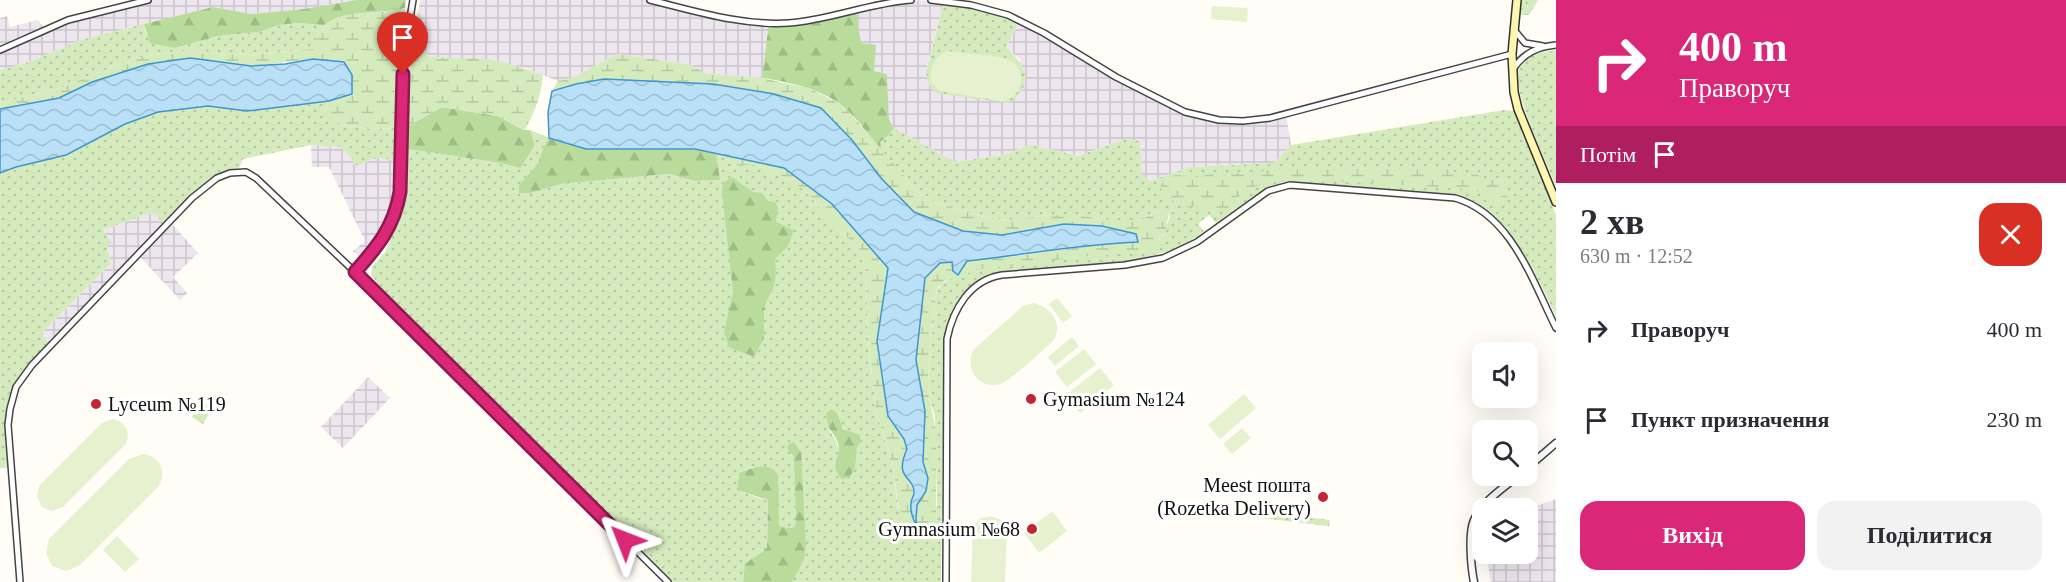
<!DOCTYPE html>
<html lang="uk">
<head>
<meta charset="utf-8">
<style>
  body { margin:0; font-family:Georgia,serif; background:#f2f2f3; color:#2b2b33; height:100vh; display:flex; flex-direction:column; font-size:22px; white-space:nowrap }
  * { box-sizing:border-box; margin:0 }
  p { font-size:20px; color:#7c7c81 }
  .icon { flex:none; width:33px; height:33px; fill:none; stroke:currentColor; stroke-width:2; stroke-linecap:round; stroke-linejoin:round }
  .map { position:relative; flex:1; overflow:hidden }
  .sheet { display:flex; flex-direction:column; background:#fff; width:510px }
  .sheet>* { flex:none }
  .top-card { background:#db2777; color:#fff; overflow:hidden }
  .controls { position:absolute; left:1472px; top:342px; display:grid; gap:12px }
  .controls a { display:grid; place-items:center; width:66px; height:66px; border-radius:12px; background:#fff; box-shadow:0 6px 24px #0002; font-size:30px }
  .pin { position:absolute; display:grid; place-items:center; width:51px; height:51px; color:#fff; margin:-62px -26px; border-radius:50% 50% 50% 0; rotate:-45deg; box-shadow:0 0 6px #0007 }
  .pin .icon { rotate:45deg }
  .me { position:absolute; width:66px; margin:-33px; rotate:315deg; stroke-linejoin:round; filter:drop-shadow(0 0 4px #0008) }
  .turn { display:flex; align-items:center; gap:21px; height:126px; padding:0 24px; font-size:27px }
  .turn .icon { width:78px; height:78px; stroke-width:2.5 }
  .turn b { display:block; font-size:42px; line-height:51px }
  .then { display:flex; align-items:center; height:57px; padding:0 24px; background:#0003; gap:12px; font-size:22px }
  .round { display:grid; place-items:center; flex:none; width:63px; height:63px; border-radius:18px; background:#f2f2f3 }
  .overview { display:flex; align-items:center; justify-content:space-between; height:102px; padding:0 24px }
  h1 { font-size:36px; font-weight:600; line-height:45px }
  .action { display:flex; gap:12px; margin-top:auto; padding:12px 24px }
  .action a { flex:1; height:69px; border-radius:18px; background:#db2777; color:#fff; font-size:24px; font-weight:600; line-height:69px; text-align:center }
  .action a+a { background:#f2f2f3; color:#2b2b33 }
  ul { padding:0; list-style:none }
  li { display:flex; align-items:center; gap:18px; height:90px; padding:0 24px }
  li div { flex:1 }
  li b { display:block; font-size:22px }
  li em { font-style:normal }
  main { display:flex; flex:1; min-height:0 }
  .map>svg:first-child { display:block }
  .industrial { fill:url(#industrial-grid) }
  .grass { fill:url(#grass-dots); fill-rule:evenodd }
  .forest { fill:url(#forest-firs) }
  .wetland { fill:url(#wetland-marsh) }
  .park { fill:url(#park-crowns) }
  .pitch { fill:#e6f2cf }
  .water { fill:url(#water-waves); stroke:#3f96cf; stroke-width:1.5 }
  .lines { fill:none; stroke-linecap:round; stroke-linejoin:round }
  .minor-casing { stroke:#444; stroke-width:8 }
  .tertiary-casing { stroke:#444; stroke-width:9 }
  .secondary-casing { stroke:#333; stroke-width:10 }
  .minor { stroke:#fff; stroke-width:5 }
  .tertiary { stroke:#fff; stroke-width:6 }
  .secondary { stroke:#fff6b0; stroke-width:7 }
  .route-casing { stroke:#8e194d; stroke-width:15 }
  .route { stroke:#db2777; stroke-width:10 }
  .poi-dot { fill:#c4262e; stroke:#fff; stroke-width:2 }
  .labels { text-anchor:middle; stroke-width:6; stroke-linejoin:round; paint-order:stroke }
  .poi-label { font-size:20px; fill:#111; stroke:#fff; text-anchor:start }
</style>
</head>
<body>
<main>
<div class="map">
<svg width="1556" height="582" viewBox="0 0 1556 582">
  <defs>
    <pattern id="industrial-grid" width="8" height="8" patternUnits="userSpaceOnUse" patternTransform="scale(1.5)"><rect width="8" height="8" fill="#eee6ef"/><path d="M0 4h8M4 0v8" fill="none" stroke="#cbc4cc"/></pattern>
    <pattern id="grass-dots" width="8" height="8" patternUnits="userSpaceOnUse" patternTransform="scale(1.5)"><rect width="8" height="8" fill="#d5ebbd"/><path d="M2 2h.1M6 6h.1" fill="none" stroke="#b6c8a1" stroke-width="1.8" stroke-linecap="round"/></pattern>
    <pattern id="forest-firs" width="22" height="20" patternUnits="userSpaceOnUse" patternTransform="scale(1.5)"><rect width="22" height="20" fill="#b9dc9c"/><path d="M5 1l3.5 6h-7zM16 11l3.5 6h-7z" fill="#9ebc85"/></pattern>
    <pattern id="wetland-marsh" width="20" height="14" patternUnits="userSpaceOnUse" patternTransform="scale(1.5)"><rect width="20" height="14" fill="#d5ebbd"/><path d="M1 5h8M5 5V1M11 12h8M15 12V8" fill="none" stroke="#b6c8a1"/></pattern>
    <pattern id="park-crowns" width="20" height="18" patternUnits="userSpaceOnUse" patternTransform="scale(1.5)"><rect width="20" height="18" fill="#d5ebbd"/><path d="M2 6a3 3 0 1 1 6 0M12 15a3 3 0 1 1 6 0" fill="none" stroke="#b6c8a1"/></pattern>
    <pattern id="water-waves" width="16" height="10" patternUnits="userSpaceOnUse" patternTransform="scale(1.5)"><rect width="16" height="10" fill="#b9e0f7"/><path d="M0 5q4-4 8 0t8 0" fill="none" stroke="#9ebfd3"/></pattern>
  </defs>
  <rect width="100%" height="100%" fill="#fffdf5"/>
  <g class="industrial">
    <polygon points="148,0 357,0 304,9 252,14 213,7 81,40 26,63 0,70 0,18 7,16 10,27 38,20 46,30 68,20"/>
    <polygon points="420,0 650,0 733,20 769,22 762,78 706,73 688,64 617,54 574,77 558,81 525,68 509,64 485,59 449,59 428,56 422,45 419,7"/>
    <polygon points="911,0 944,1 927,66 1021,61 1006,47 1020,20 1116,77 1200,116 1243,121 1286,114 1291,145 1274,163 1190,167 1150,181 1142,175 1140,141 1125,139 1078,156 1031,145 1003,155 955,162 894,128 889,121 887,74 874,71 861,44 856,10"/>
    <polygon points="311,145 341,147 352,159 355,166 377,158 394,160 393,196 390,208 381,230 360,255 357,255 353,251 365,241 329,167 312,167"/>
    <polygon points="153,212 164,224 49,343 41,334 111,263 103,230"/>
    <polygon points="172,224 198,253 173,277 187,293 180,300 140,257"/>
    <polygon points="368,377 390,398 343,448 321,427"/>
    <polygon points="1556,499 1556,582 1491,582 1486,554 1527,554 1527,509"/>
  </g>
  <g class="grass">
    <polygon points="1521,0 1538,0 1529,15 1520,15"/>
    <path d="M 944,1 L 971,5 L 1020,20 L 1006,47 C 1027,68 1036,82 1009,103 L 936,93 L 929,85 L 926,72 Z"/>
    <polygon points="297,23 325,25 317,35 315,49 238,55 189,50 135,58 60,88 0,103 0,70 26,63 81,40 144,24 146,33 176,48 217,36 259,32 279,25"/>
    <path d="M 1556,50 L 1556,186 C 1544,156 1516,100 1517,70 L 1533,54 Z"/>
    <path d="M 329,101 L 324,111 L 342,125 L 371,129 L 395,128 L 394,160 L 377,158 L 355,166 L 352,159 L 341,147 L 311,145 L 243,159 L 239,168 C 207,173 185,202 164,224 L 153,212 L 103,230 L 111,243 L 107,247 L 111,263 L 41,334 L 49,343 C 3,390 5,404 8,468 L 0,468 L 0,173 L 16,167 L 66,155 L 125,124 L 158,112 L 208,106 L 247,111 Z"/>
    <path d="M 1504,110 L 1515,111 L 1556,215 L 1556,316 C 1534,271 1509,209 1455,195 L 1290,182 C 1262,186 1239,207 1216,223 L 1209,215 L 1198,224 L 1204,231 C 1161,269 1058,267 1001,272 C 968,278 951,308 944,338 L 941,582 L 792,582 L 797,571 L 801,452 L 791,454 L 794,457 L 796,523 L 793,528 L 781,527 L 779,524 L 778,490 L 779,479 L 753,467 L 739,473 L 737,490 L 759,498 L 768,500 L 767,548 C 753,557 743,565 743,582 L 673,582 L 424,336 L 412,320 L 376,284 L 377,282 L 371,275 L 372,267 L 385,252 L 404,207 L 407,191 L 408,149 L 500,163 L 521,168 L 535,145 L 530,130 L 549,138 L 544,146 L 538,163 L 519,185 L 519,193 L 531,193 L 561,184 L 669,174 L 694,181 L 719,180 L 716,152 L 732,157 L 732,163 L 736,165 L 757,165 L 794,183 L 808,193 L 822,211 L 860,250 L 866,273 L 868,339 L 876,412 L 893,465 L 898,509 L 937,506 L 935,416 L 930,401 L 928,367 L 936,294 C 938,289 939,286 944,283 C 963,269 1005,266 1029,263 C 1068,258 1108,254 1148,251 L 1163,236 L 1170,217 L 1165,207 L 1141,220 L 1135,221 L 1114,221 L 1078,215 L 1049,215 L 1009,220 L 984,217 L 937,203 L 915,189 L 882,151 L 880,142 L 888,136 L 894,128 L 955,162 L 1003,155 L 1031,145 L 1078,156 L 1125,139 L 1140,141 L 1142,174 L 1150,181 L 1190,167 L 1274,163 L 1291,145 ZM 837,413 C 840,425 843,432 855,433 L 857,447 L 855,456 L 836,461 C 841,449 837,440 829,430 Z"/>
    <polygon points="1235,509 1330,520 1329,526 1235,515"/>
  </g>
  <g class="forest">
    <polygon points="357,0 406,0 405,8 397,10 354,14 336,18 325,25 297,23 279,25 259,32 217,36 176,48 150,43 144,24 213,7 252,14 304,9"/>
    <path d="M 856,10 L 861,43 L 876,45 L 874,71 L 887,74 L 889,120 L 894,128 L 888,136 L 880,142 L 882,151 C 868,135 855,114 837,102 C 814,87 788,82 762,78 L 769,22 L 787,23 Z"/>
    <polygon points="442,107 498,116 524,130 530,130 535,145 521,168 500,163 408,149 408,126"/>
    <polygon points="549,138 586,149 695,149 716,152 720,180 694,181 669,174 561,184 531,193 519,193 519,185 538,163 544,146"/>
    <polygon points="732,177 753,192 762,193 768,201 775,202 778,207 776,222 794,230 788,246 775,259 776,274 774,286 764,307 764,338 754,357 729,347 724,332 733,292 722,191 723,183"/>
    <path d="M 832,410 L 837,413 L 843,429 L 860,435 L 861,442 L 857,447 L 855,468 L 849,478 L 841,479 L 835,468 C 836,459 840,452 838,443 C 833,429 825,430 827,412 Z"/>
    <path d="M 794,442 L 801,452 L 806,546 L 804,560 L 792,582 L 743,582 L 745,564 L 767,548 L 768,500 L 737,490 L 739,473 C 750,468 772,460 778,476 C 779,480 779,517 779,524 L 781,527 L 793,528 L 796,523 L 794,462 L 794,457 L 787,448 L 789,444 Z"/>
  </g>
  <g class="wetland">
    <path d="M 419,7 L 422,45 L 428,56 C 447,59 466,57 484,59 C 505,61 524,68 543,75 C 541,96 535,111 525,130 L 498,116 L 442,107 L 408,126 L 411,57 Z"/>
    <path d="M 405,8 L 397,56 L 395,128 L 371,129 L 342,125 L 331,119 L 324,111 L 329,101 L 352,94 L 324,60 L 313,59 L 251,66 L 190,58 L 92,82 L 59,98 L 0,109 L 0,103 L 60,88 L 135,58 L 189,50 L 238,55 L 314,49 C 315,45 315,39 317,35 C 329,6 381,16 405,8 Z"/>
    <path d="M 617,54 L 688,64 L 706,73 L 761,78 L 809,88 L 838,103 L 850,113 L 915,189 L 937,203 L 984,217 L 1009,220 L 1049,215 L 1078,215 L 1114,221 L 1135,221 L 1141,220 L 1165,207 L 1169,212 L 1166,230 L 1156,245 L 1148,251 L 1072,258 L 977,270 L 946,281 L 938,287 L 936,294 L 928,367 L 930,401 L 936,431 L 936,517 L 934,525 L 928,534 L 918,538 L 910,538 L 901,529 L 893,465 L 876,412 L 868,339 L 866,273 L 860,250 L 822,211 L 808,193 L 794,183 L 757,165 L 736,165 L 732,163 L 732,157 L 784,168 L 832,204 L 888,268 L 877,341 L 888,416 L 904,439 L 907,449 C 894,477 909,470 913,490 C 916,504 905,512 918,527 L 916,521 L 917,505 L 926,490 L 928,478 L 923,462 L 925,411 L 916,360 L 924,278 L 940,263 L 1017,256 L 1103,244 L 1137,242 L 1125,231 L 1117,231 L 1102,226 L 1064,224 L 1002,235 L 963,231 L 914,212 L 881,178 L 852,140 L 821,108 L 774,94 L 713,84 L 604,79 L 576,84 L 552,91 L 558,81 L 574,77 Z"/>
    <polygon points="1384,165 1401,171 1409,166 1447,169 1462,175 1474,173 1486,179 1495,177 1504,182 1507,198 1503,204 1496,202 1486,193 1457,188 1292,179 1256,186 1237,197 1230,207 1218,211 1194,206 1184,208 1164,195 1160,187 1164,179 1176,175 1196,177 1212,174 1256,172 1275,169 1302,167 1329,170 1371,168"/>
  </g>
  <polygon class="park" points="201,402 212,408 203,424 192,417"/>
  <g class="pitch">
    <polygon points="1212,6 1248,8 1247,22 1211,19"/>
    <path d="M 947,51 C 960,53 999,55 1009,60 C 1029,69 1023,100 1001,101 L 939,91 L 931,82 C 929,67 934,58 947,51 Z"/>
    <polygon points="1057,298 1072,316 1063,323 1049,304"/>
    <path d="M 1034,303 C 1051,308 1062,320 1055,339 C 1046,348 1010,381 1000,384 C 992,387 980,384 975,376 C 969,368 969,358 974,349 L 1023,306 Z"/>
    <polygon points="1072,337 1079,346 1055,366 1048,357"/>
    <polygon points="1084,349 1096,364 1067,387 1055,372"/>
    <polygon points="1100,368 1114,385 1080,413 1066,395"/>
    <polygon points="1244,394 1256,408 1220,439 1208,425"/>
    <path d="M 113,419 C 126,422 131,432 126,444 L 63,507 L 52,511 L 42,507 L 37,497 L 39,486 L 102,423 Z"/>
    <polygon points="1242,428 1251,438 1232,454 1223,444"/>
    <path d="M 143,454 C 159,456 167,470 159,486 L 79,566 L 66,571 L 52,566 L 46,553 L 49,539 L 129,459 Z"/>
    <polygon points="1052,511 1067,531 1039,553 1024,533"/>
    <polygon points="991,516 1001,520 1007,529 1005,582 971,582 973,525 981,518"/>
    <polygon points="117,536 139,559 125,572 103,550"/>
  </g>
  <g class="water">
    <polygon points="190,58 251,66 285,64 313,59 344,62 352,75 352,94 329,101 247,111 208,106 158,112 125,124 66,155 16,167 0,173 0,109 59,98 92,82 148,64"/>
    <path d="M 604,79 L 713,84 L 774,94 L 821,108 L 852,140 L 881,178 L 914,212 L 963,231 L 1002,235 L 1064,224 L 1102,226 L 1136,234 L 1138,242 C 1081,244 1024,255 967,261 L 958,275 L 953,271 L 952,262 L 940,263 L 925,278 L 916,360 L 925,411 L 923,462 L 928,478 L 926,491 L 917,505 L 916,521 L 920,531 C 914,522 910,514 911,503 C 911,500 913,497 914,494 C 915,475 893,481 907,449 L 904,439 L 888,416 L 877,341 L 888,268 L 832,204 L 784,168 L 695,149 L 586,149 L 549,138 L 548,112 L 552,91 L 576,84 Z"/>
  </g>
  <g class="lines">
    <g class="minor-casing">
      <g id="minor">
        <path d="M 650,0 C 695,11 742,26 789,23 C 830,20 869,3 911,0"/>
        <polyline points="931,0 971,5 1008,15 1044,33 1116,77 1185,112 1219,120 1243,121 1270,118 1512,54"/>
        <polyline points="1515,31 1525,43 1543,46"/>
        <polyline points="0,50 68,20 148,0"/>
        <path d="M 1513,69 C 1524,53 1537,47 1556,45"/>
        <path d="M 355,272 C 378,246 394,227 400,192 L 404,55 L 413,0"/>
        <polyline points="20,582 8,425 10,409 16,387 32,365 192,198 217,178 230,173 246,172 256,178 355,272 668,582"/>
        <path d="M 946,582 L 947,339 C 953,309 970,280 1002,275 L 1125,265 L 1163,258 L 1197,242 L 1268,191 L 1290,185 L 1455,198 C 1511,214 1532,280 1556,328"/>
      </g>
    </g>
    <g class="tertiary-casing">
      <g id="tertiary">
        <polyline points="1527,468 1556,443"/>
        <path d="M 1474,582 C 1471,567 1468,533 1474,520 C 1482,502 1503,488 1518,476"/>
      </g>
    </g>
    <g class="secondary-casing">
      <polyline id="secondary" points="1517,0 1512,54 1514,92 1518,109 1556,202"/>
    </g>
    <use href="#minor" class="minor"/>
    <use href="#tertiary" class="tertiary"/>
    <use href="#secondary" class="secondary"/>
  </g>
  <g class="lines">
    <g class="route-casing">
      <path id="route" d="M 403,74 L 400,192 C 394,227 378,246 355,272 L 625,540"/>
    </g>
    <use href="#route" class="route"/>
  </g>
  <g class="poi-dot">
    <circle cx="1031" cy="399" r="6"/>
    <circle cx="96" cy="404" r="6"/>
    <circle cx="1323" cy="497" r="6"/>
    <circle cx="1032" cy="529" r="6"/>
  </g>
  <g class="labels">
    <g class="poi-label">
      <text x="1043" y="406">Gymasium №124</text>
      <text x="108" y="411">Lyceum №119</text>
      <text x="1311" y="492" text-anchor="end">Meest пошта<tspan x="1311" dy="23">(Rozetka Delivery)</tspan></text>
      <text x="1020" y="536" text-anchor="end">Gymnasium №68</text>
    </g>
  </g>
</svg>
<div class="controls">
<a><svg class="icon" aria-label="sound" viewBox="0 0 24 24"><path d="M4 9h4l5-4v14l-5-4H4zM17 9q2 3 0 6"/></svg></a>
<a><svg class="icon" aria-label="search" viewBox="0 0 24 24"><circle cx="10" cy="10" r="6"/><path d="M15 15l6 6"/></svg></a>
<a><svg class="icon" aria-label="layers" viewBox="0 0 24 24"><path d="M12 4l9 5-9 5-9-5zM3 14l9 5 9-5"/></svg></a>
</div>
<div class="pin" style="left:403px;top:74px;background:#d93025"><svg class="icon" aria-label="arrive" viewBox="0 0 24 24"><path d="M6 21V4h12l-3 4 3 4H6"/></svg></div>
<svg class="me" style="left:625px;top:540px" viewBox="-20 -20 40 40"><path d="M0-17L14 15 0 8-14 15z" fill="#db2777" stroke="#fff" stroke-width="4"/></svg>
</div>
<section class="sheet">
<div class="top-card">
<div class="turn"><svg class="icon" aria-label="right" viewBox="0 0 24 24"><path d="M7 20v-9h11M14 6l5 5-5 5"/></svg><div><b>400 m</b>Праворуч</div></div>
<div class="then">Потім<svg class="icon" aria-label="arrive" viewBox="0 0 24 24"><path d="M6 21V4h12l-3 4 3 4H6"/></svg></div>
</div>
<div class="overview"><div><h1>2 хв</h1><p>630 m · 12:52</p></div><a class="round" style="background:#d93025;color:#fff"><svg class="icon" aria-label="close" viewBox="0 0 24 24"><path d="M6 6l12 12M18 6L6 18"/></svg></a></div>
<ul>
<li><svg class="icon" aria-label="right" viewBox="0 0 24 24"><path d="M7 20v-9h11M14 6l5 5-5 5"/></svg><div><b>Праворуч</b></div><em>400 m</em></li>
<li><svg class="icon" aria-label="arrive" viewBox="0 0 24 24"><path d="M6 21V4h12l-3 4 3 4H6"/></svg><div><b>Пункт призначення</b></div><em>230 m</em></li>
</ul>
<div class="action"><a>Вихід</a><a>Поділитися</a></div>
</section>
</main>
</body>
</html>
